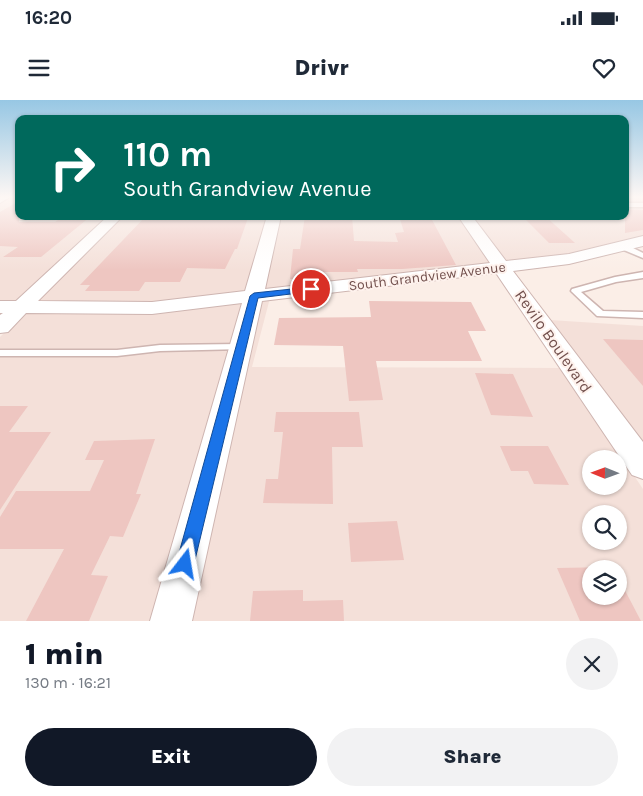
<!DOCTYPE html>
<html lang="en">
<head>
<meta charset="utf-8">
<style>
  body { margin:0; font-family:Karla,sans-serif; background:#f2f2f3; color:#1f2937; height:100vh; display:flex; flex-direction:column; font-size:19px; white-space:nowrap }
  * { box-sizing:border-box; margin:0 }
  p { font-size:16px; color:#747a83 }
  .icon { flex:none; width:28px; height:28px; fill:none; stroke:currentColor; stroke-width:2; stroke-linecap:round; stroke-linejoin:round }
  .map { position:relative; height:521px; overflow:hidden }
  .side { display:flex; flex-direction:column; background:#fff; flex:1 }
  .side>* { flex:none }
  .hud { position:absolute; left:15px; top:15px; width:614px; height:105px; border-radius:10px; box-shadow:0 1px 4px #0004; background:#00695c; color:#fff; overflow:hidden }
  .needle { width:32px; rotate:271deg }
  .controls { position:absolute; left:582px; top:350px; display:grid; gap:10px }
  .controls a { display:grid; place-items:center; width:45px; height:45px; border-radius:50%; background:#fff; box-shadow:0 1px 4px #0004; font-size:25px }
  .pin { position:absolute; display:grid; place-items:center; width:42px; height:42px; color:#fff; margin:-21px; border:2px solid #fff; border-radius:50%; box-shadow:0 1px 5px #0007 }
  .me { position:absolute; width:55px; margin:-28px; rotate:14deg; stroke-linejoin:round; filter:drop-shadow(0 0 4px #0008) }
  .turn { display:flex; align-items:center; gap:18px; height:105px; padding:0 25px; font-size:22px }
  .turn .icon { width:65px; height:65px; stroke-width:2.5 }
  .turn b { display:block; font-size:35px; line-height:42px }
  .round { display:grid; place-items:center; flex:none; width:52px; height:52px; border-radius:26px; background:#f2f2f3 }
  .overview { display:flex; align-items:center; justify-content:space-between; height:85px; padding:0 25px }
  h1 { font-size:30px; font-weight:800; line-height:38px; color:#111827 }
  .button { display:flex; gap:10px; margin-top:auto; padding:10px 25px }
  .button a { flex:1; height:58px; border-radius:30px; background:#111827; color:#fff; font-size:20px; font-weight:800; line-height:58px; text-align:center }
  .button a+a { background:#f2f2f3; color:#1f2937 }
  .status { display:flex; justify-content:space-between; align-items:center; height:35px; padding:0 25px; background:#fff; direction:ltr }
  .status svg { height:14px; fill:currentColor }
  header { display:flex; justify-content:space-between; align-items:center; height:65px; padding:0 25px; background:#fff; font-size:22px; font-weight:800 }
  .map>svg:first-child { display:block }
  .residential { fill:#f4e0d9; fill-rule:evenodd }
  .building { fill:#eec6c1 }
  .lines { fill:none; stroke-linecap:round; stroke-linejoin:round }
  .lane-casing { stroke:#ceb5b1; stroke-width:3 }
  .street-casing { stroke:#ceb5b1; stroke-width:2 }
  .lane { fill:#fff; fill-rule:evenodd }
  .street { fill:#fff; fill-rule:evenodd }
  .route { fill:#1a73e8; stroke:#114b97 }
  .labels { text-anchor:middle; stroke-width:4; stroke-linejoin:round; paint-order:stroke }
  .far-street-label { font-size:14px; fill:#72504d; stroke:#fef2ed }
  .street-label { font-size:16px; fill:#72504d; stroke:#fef2ed }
</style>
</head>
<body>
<div class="status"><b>16:20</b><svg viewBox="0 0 49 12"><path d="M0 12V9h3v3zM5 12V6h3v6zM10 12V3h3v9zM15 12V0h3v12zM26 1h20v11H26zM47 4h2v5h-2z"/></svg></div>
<header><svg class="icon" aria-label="menu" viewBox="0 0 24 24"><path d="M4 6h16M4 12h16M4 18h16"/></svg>Drivr<svg class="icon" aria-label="heart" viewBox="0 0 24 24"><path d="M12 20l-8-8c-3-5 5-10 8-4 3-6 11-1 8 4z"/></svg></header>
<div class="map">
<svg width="643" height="521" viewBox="0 0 643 521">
  <rect width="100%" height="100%" fill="#fbeee7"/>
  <g class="residential">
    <polygon points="10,97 19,97 19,116 109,116 16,202 0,202 0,102"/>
    <polygon points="625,97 643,99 643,137 563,156 507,163 472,116 625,116"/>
    <polygon points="123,116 267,116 246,192 153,204 35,203"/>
    <polygon points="281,116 459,116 491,165 265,190"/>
    <path d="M 270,198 L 252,267 L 561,268 L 643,389 L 643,521 L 191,521 L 263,199 ZM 591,359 L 619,359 L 619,386 L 591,386 ZM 591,414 L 619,414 L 619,441 L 591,441 ZM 591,469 L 619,469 L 619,496 L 591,496 Z"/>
    <polygon points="243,202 150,521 0,521 0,237 25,212"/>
    <polygon points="550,220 643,226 643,346"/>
  </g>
  <g class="building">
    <polygon points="19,101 19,122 55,122 64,116 91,116 41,157 3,157 18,147 0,146 0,112"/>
    <polygon points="625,109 643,110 643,130 625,133"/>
    <polygon points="146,116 173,116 171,119 248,118 237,149 235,149 225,169 187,168 180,182 145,182 139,191 85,191 90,185 80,185"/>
    <polygon points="305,116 352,116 354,141 398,142 395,133 404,132 399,116 430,116 456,165 402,169 357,169 358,172 320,172 321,178 290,179 293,149 300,149"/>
    <polygon points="522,116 545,116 575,143 549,143"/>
    <polygon points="369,201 471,202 486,231 468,231 482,261 376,261 383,300 349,301 343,246 274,245 279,218 371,217"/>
    <polygon points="603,239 643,240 643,286"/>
    <polygon points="475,273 513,274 533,317 491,315"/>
    <polygon points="0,306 28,306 9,332 51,332 0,410"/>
    <polygon points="276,312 359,312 363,347 332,347 333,404 263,403 266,379 278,379 283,332 274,332"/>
    <polygon points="155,339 136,394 141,394 123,437 110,436 91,475 108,476 89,521 26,521 64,449 0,449 0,417 16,391 90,391 104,360 85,360 94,341"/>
    <polygon points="500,346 548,346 569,385 534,384 528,371 511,371"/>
    <polygon points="397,421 404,460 351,462 348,423"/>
    <polygon points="612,467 613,469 591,469 591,496 619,496 619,479 641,521 580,521 557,468"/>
    <polygon points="303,490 303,501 343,500 344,521 250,521 253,491"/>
  </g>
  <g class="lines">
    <g class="lane-casing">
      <g id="lane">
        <rect x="625" y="103" width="18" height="4"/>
        <polygon points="619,144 625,144 643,153 643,158 619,148"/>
        <polygon points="643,172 643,178 616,182 581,192 603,211 643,212 643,218 597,216 571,191 572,189 615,177"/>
        <polygon points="240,244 245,247 244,249 160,251 117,256 0,256 0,250 117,250 160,245"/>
      </g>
    </g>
    <g class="street-casing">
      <g id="street">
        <polygon points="0,97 10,97 0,103"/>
        <polygon points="108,116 123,116 38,201 152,202 245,191 267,116 281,116 265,189 490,163 458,116 472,116 506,161 569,154 643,136 643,146 569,164 513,171 643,342 643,379 632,375 496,173 262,201 192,521 150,521 242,203 152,214 26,213 8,232 0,233 0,215 3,213 0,213 0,201 16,201"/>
      </g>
    </g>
    <use href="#lane" class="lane"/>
    <use href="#street" class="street"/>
  </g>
  <linearGradient id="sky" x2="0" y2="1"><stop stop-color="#97c7e4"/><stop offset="0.57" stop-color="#fdf7f4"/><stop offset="1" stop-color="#fdf7f4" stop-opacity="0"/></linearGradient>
  <rect width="643" height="170" fill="url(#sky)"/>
  <polygon class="route" points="311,187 316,189 315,191 258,198 194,464 191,470 185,473 178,470 176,464 250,196 254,193"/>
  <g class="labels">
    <g class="far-street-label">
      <text transform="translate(427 176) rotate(-7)" y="5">South Grandview Avenue</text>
    </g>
    <g class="street-label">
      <text transform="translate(554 241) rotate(55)" y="6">Revilo Boulevard</text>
    </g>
  </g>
</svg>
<div class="controls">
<a><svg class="needle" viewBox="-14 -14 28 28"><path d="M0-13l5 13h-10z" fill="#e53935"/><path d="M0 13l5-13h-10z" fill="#747a83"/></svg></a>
<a><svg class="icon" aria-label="search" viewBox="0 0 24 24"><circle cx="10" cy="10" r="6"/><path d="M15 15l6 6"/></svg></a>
<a><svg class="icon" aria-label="layers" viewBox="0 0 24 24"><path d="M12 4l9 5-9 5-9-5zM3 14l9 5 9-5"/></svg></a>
</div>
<div class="pin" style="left:311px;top:189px;background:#d93025"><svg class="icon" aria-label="arrive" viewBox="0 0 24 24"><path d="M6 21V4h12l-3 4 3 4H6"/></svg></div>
<svg class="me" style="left:185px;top:464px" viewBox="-20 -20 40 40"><path d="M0-17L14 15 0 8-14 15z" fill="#1a73e8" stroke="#fff" stroke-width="4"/></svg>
<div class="hud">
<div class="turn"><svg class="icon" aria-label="right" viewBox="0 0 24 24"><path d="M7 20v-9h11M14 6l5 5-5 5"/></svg><div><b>110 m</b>South Grandview Avenue</div></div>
</div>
</div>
<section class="side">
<div class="overview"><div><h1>1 min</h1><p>130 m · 16:21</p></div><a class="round"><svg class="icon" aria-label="close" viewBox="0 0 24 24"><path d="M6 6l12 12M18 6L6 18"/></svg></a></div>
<div class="button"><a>Exit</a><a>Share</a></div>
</section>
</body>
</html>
